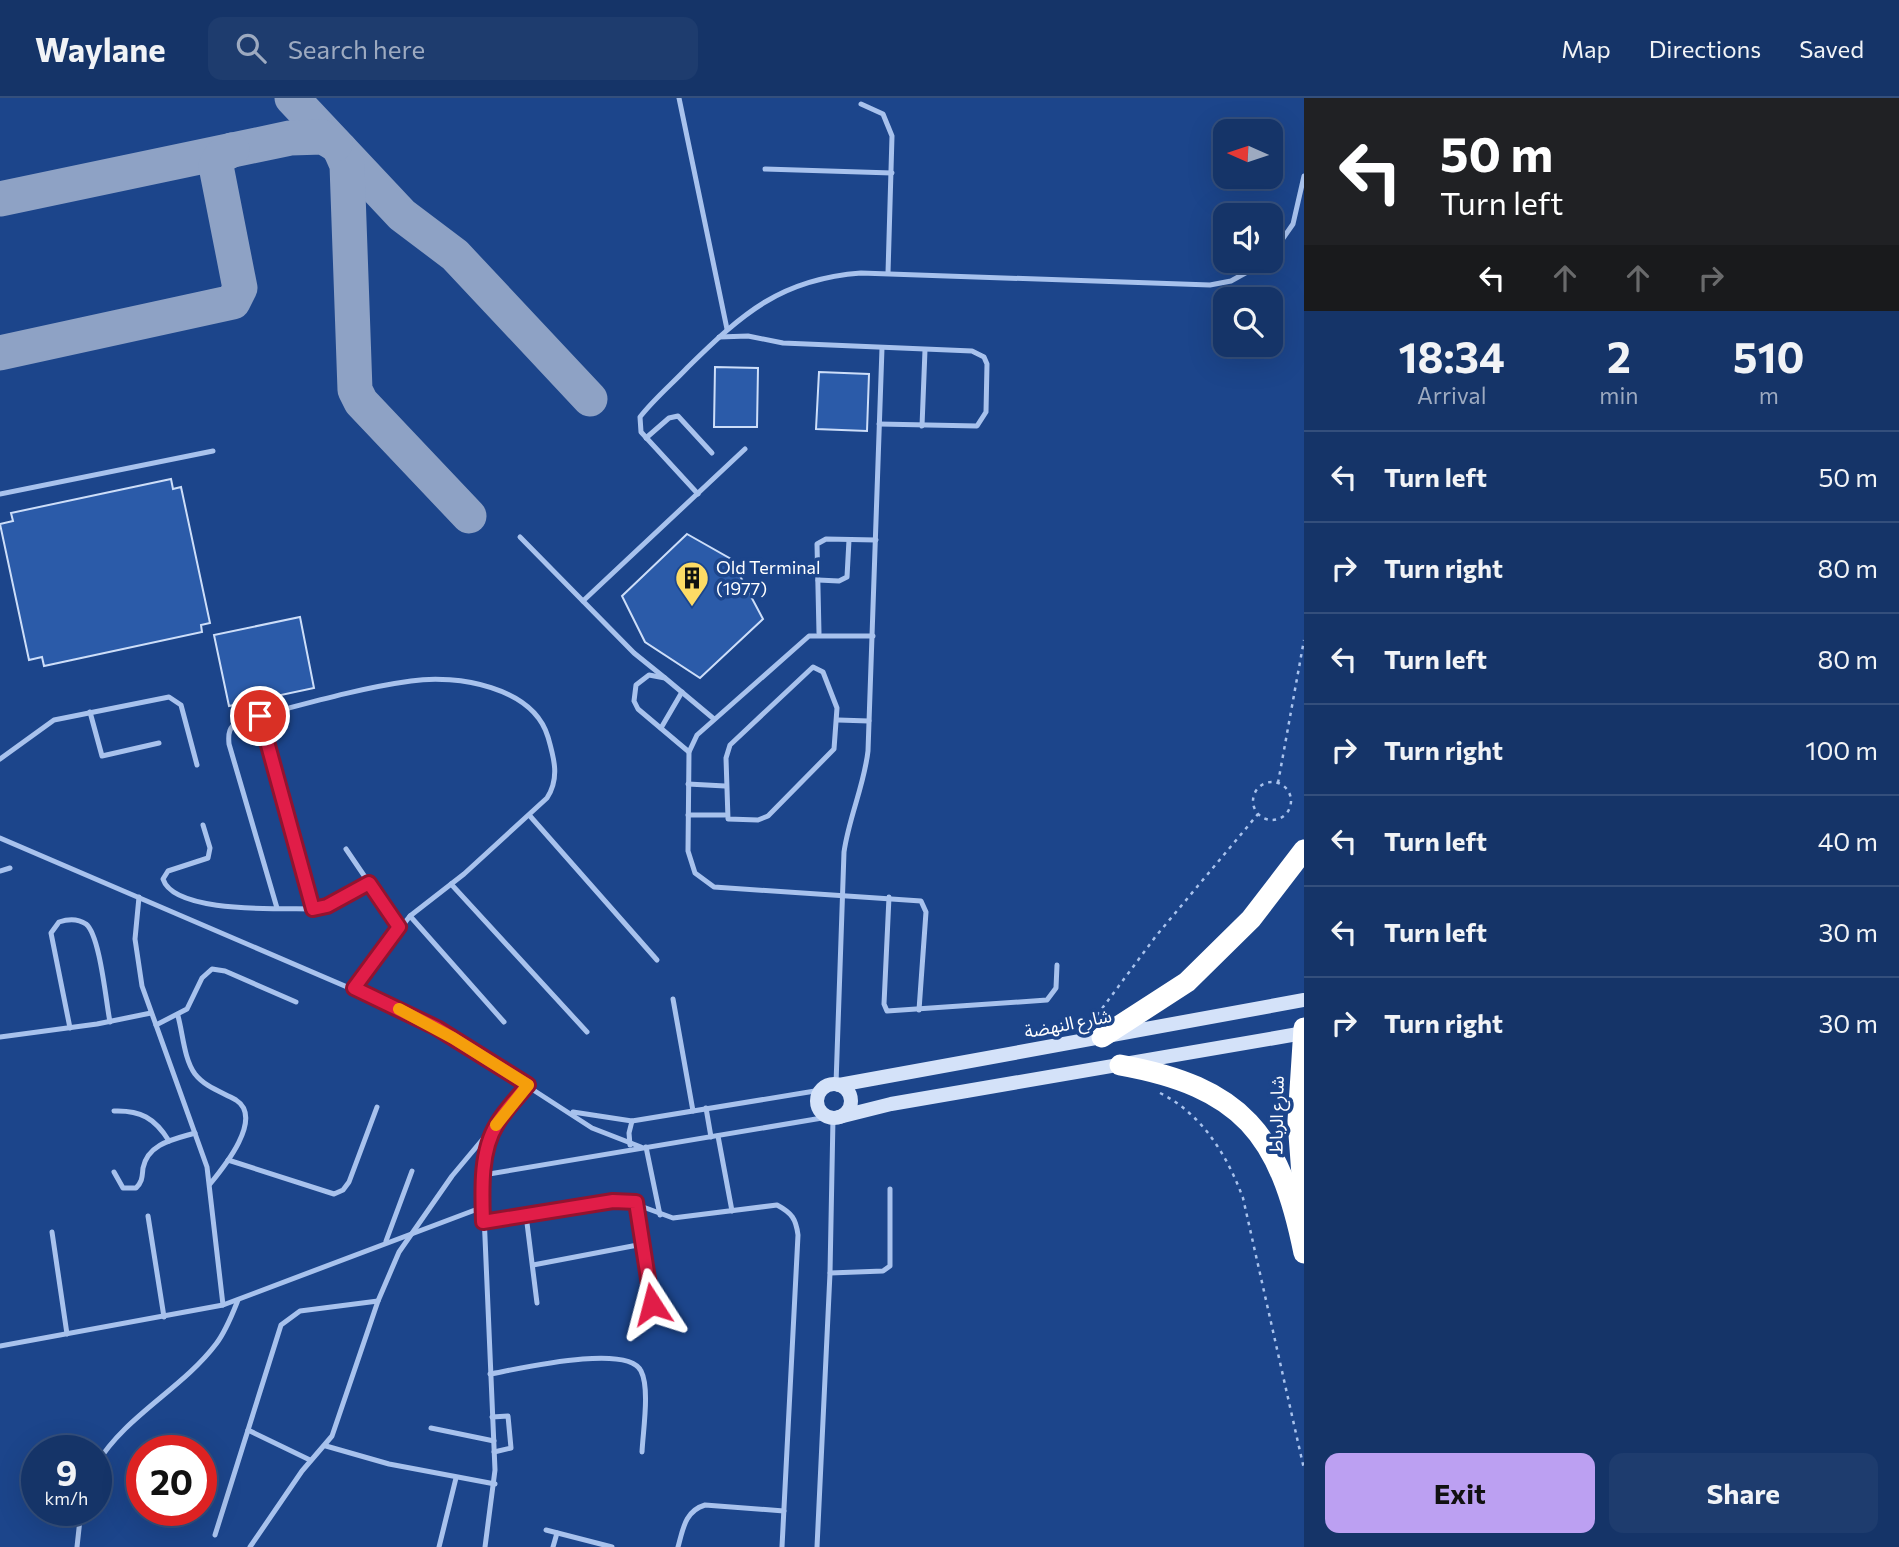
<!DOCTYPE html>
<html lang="en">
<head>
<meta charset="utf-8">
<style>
  body { margin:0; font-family:Commissioner,"Noto Sans Arabic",sans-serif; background:#1e3c6e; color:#f1f3f6; height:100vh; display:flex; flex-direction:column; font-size:26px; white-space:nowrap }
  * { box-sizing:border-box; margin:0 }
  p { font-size:23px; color:#9daac0 }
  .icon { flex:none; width:38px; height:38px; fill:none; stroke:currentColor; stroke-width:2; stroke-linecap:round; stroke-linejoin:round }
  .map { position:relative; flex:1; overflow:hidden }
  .drawer { display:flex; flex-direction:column; background:#153468; width:595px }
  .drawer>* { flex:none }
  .hud { background:#202124; color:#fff; overflow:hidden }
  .needle { width:46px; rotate:273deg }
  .fabs { position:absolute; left:1213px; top:21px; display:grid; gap:14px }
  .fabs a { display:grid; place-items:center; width:70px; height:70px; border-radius:14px; background:#153468; box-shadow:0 7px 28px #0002,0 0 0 2px #344f7c; font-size:35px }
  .speed { position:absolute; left:21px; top:1337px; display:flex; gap:14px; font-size:35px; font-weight:700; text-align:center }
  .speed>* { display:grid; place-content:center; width:91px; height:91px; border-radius:50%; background:#153468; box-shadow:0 7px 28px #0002,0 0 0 2px #344f7c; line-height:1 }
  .speed small { font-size:18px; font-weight:400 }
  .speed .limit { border:10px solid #d22; background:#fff; color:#111 }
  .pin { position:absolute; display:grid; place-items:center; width:60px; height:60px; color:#fff; margin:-30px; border:4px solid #fff; border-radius:50%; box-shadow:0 2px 7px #0007 }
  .me { position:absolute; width:77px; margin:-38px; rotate:351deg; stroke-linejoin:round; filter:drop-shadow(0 0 5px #0008) }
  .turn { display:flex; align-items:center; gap:24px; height:147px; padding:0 21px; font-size:32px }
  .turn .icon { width:91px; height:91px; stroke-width:2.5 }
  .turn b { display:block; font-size:49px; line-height:60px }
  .lanes { display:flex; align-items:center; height:66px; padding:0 21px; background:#0003; justify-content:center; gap:35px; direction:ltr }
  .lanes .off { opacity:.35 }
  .eta { display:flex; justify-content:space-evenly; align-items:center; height:119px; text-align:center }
  .eta b { font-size:42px; font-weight:700; line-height:49px }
  .primary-button { display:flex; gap:14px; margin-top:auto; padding:14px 21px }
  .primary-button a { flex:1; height:80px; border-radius:14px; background:#bca0f2; color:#111; font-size:28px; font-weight:700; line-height:80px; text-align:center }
  .primary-button a+a { background:#1e3c6e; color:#f1f3f6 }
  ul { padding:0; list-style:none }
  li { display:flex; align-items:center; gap:21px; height:91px; padding:0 21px; border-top:2px solid #344f7c }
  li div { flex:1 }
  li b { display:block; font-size:26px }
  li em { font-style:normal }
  header { display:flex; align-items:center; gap:42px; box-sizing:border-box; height:98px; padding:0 35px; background:#153468; border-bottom:2px solid #344f7c }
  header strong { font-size:33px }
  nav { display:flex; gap:38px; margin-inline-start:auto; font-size:24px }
  .search { width:490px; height:63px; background:#1e3c6e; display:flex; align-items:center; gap:18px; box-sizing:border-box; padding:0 24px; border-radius:14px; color:#9daac0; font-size:26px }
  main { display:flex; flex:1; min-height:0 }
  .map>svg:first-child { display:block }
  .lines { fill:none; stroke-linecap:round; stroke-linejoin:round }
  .taxiway { stroke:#8ea2c5; stroke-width:35 }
  .building { fill:#2b5ba9; stroke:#cddef9; stroke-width:2 }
  .path { stroke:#a8c2ed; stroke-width:2.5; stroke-dasharray:3.5 5; stroke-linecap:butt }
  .lane { stroke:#a8c2ed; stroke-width:5 }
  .secondary { stroke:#d4e2f9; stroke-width:14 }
  .highway { stroke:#fff; stroke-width:21 }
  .route-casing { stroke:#92132f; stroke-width:18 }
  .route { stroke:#e11d48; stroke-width:12 }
  .slow { stroke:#f59e0b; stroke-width:12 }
  .labels { text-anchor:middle; stroke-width:7; stroke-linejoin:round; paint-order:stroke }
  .poi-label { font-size:18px; fill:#fff; stroke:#1c458b; text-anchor:start }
  .street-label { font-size:18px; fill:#fff; stroke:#1c458b }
</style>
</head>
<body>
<header>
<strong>Waylane</strong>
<div class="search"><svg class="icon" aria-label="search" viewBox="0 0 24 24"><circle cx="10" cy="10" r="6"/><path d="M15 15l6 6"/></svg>Search here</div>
<nav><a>Map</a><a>Directions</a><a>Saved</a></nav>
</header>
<main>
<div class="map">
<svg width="1304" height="1449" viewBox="0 0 1304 1449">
  <rect width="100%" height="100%" fill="#1c458b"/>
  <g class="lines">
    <g class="taxiway">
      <polyline points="292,0 402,117 455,157 590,301"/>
      <polyline points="340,51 347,67 355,292 361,304 469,418"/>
      <polyline points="0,101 290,40 323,39 335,46"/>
      <polyline points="0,255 233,204 240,190 216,68 221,58 232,52"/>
    </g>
  </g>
  <g class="building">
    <polygon points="715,269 758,270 757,329 714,329"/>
    <polygon points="819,274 869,276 867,333 816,331"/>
    <polygon points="171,381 173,391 181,389 210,525 201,527 202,534 44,568 42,559 29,562 0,426 13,423 11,415"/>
    <polygon points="687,436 731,461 763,521 700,580 645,544 622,498"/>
    <polygon points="300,519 314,590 229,608 214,537"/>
  </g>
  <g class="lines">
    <g class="path">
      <circle cx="1272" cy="703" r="19"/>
      <polyline points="1278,685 1304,542"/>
      <polyline points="1092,924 1156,838 1258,716"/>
      <path d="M 1160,995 C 1202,1016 1227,1057 1243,1100 L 1304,1371"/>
    </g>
    <g class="lane">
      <polyline points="679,0 727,231"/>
      <polyline points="861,6 883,16 892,38 888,175"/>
      <polyline points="765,71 892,75"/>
      <polyline points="1270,159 1293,126 1304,78"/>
      <polyline points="719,239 748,238 783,245 972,253 984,259 987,266 986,314 977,328 879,326"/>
      <polyline points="922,328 925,252"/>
      <polyline points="646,340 669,320 678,318 712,355"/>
      <polyline points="0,396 213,353"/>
      <path d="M 698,396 L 641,334 L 640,319 C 654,301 672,286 688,269 C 743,215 781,181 861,175 L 1210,187 L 1231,183 L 1267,163"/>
      <polyline points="520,439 634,555 665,580"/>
      <polyline points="818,482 839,483 847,479 849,442"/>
      <polyline points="583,503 745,351"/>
      <polyline points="819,535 817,446 826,441 876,442"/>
      <polyline points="873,538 809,538 697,637 689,654 688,753 695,775 714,789 921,803 926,814 919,912"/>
      <polygon points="813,569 823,574 837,610 834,651 768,718 758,722 728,721 726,660 730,647"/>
      <polyline points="90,614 102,658 159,645"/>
      <polyline points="260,618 313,811"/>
      <polyline points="838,622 869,623"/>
      <polyline points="661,630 682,594"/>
      <polyline points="689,654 638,611 634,603 636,587 649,577 665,580 714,621"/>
      <polyline points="0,661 54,622 169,599 181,607 197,667"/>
      <polyline points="688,686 725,688"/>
      <polyline points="688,717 725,717"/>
      <polyline points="530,718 657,862"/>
      <path d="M 203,727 L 210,750 L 208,760 L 168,773 L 163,781 C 174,816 282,810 313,811 L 327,808 L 369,785"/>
      <polyline points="0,740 403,913 453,940 592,1030 641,1049"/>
      <polyline points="346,751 399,829"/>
      <polyline points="0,773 10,770"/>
      <polyline points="451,786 587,934"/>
      <polyline points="139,799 135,841 142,888 207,1069 223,1207"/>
      <polyline points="889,799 884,906 887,913 1047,902 1056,890 1057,867"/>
      <path d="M 277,810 L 229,646 C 228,635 229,629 239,623 C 295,609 353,591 411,583 C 457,576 533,589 548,639 C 554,660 560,680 547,700 L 464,776 L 410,818 L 354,890"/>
      <polyline points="410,818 504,924"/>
      <polyline points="673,901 693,1013"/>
      <path d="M 178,918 C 183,936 184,961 195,976 C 205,989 222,994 236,1002 C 264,1020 224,1069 210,1086"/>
      <polyline points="156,927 187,911 202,880 212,871 225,873 296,904"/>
      <path d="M 70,930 L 51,835 L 59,824 C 68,821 77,820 86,826 C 100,837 106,904 110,924"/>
      <polyline points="0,939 97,926 151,915"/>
      <path d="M 836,986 L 844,754 C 849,719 864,688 868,653 L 882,250"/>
      <polyline points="706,1010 711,1039"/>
      <path d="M 114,1013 C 140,1012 155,1020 169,1043"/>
      <polyline points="573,1014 632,1023 821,992"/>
      <polyline points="718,1038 732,1113"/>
      <polyline points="630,1047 629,1035 632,1023"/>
      <polyline points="646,1049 660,1117"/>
      <polyline points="228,1062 334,1096 343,1092 349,1084 377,1009"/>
      <path d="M 114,1074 L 123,1090 L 136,1090 C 143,1083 142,1078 143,1070 C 148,1045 175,1041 195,1035"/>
      <polyline points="483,1077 828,1019"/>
      <polyline points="636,1104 652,1206"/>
      <polyline points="526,1117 537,1205"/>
      <polyline points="148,1118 164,1219"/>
      <path d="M 483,1124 L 624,1102 L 673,1120 L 777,1107 C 792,1115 796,1121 798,1137 L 782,1449"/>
      <polyline points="52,1134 67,1236"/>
      <polyline points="386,1143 412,1073"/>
      <polyline points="533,1167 643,1146"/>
      <polyline points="830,1175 883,1173 890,1168 890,1091"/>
      <polyline points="0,1248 223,1207 483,1109"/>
      <path d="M 490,1276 C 518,1271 628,1245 641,1273 C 650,1290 643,1333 642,1354"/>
      <polyline points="492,1319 508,1318 511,1350 494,1354"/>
      <polyline points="431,1330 494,1343"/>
      <polyline points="248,1332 310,1362"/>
      <polyline points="326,1348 389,1366 495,1386"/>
      <path d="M 96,1367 C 125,1318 182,1291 216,1246 C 226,1233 232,1217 238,1202"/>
      <polyline points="546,1432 612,1449"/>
      <polyline points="215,1437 281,1227 300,1213 378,1203"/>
      <polyline points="77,1449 81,1412"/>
      <polyline points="250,1449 302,1373 332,1338 378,1203 399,1154 452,1078 528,987"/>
      <polyline points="439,1449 456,1380"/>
      <polyline points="485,1449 495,1372 483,1093 486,1060 494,1031"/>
      <polyline points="553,1449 557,1435"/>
      <path d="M 678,1449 C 683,1431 685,1413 705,1407 L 784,1413"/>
      <polyline points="817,1449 830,1175 833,1020"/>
    </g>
    <g class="secondary">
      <circle cx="834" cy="1003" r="17"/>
      <polyline points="839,987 1304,902"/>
      <polyline points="839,1019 891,1006 1304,935"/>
    </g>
    <g class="highway">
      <polyline points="1304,930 1298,1023 1304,1104"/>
      <polyline points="1102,939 1187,884 1251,821 1304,752"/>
      <path d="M 1120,967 C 1242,989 1280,1036 1304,1155"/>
    </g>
  </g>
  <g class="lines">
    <g class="route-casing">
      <path id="route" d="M 260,618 L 313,811 L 327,808 L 369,785 L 399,829 L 354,890 L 437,930 L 528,987 C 517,1000 505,1012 497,1026 C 480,1053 482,1093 483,1124 L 613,1103 L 636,1104 L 652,1206"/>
    </g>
    <use href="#route" class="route"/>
    <polyline class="slow" points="399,911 453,940 528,987 496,1027"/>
  </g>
  <defs>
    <g id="building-pin" transform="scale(1.75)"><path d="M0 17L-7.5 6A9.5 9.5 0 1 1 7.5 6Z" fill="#fddb65" stroke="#1c458b"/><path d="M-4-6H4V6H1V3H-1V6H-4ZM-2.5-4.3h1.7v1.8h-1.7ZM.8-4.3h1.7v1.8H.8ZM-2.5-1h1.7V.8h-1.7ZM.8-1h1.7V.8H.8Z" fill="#111"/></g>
  </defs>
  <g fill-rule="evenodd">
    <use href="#building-pin" x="692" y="480"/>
  </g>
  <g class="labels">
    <g class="poi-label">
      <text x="716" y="476">Old Terminal<tspan x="716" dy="21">(1977)</tspan></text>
    </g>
    <g class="street-label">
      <text transform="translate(1068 926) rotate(-11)" y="6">شارع النهضة</text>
      <text transform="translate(1277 1017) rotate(-89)" y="6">شارع الرباط</text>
    </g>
  </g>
</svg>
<div class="fabs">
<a><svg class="needle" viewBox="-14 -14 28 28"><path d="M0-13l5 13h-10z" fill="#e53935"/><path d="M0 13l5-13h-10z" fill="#9daac0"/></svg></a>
<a><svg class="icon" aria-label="sound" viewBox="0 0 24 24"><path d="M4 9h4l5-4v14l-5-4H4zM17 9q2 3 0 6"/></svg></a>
<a><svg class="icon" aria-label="search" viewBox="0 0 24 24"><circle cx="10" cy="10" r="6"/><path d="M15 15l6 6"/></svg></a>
</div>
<div class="speed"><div>9<small>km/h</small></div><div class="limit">20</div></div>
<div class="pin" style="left:260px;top:618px;background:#d93025"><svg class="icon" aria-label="arrive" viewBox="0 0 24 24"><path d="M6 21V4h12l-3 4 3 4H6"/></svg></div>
<svg class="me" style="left:652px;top:1206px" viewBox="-20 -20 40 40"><path d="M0-17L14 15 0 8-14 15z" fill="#e11d48" stroke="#fff" stroke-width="4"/></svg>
</div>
<section class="drawer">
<div class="hud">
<div class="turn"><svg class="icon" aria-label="left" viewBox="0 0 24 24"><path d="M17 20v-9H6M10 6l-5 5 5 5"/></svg><div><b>50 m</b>Turn left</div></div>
<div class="lanes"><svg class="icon" aria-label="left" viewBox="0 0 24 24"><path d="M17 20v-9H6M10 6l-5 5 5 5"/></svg><svg class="icon off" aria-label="ahead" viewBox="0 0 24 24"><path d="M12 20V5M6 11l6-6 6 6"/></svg><svg class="icon off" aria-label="ahead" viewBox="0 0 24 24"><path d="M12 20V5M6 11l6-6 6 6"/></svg><svg class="icon off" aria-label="right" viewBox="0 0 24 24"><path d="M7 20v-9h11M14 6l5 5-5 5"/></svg></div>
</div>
<div class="eta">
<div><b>18:34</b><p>Arrival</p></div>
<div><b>2</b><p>min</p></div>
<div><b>510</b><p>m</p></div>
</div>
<ul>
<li><svg class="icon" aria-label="left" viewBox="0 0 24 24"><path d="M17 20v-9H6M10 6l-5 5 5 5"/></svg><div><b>Turn left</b></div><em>50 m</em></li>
<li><svg class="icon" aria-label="right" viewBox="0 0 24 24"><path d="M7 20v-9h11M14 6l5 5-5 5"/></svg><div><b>Turn right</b></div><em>80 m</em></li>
<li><svg class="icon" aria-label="left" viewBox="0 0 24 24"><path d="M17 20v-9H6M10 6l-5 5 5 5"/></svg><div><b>Turn left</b></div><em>80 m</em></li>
<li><svg class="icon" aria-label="right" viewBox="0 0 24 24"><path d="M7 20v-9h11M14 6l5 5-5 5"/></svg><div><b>Turn right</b></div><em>100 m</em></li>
<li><svg class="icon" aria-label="left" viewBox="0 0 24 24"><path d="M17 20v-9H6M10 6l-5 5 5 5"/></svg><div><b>Turn left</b></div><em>40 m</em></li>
<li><svg class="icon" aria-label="left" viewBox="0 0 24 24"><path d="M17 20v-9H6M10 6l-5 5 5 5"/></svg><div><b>Turn left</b></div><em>30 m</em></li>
<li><svg class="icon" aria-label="right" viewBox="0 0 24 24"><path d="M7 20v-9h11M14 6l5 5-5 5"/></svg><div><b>Turn right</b></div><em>30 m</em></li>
</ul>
<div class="primary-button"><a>Exit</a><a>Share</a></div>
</section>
</main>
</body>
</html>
